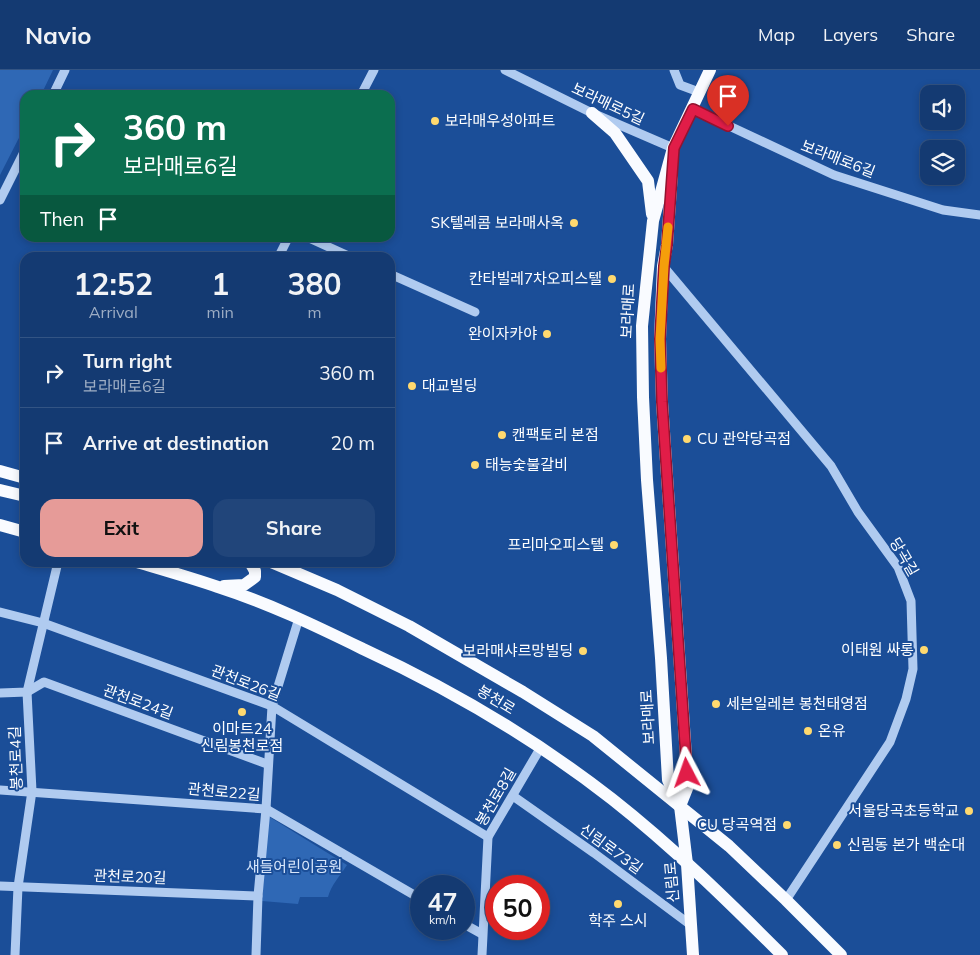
<!DOCTYPE html>
<html lang="en">
<head>
<meta charset="utf-8">
<style>
  body { margin:0; font-family:Mulish,"Noto Sans KR",sans-serif; background:#21457a; color:#f1f3f6; height:100vh; display:flex; flex-direction:column; font-size:19px; white-space:nowrap }
  * { box-sizing:border-box; margin:0 }
  p { font-size:16px; color:#9dadc4 }
  .icon { flex:none; width:28px; height:28px; fill:none; stroke:currentColor; stroke-width:2; stroke-linecap:round; stroke-linejoin:round }
  .map { position:relative; flex:1; overflow:hidden }
  .side { position:absolute; left:20px; top:182px; width:375px; height:315px; display:flex; flex-direction:column; background:#143a72; border-radius:15px; box-shadow:0 2px 8px #0003,0 0 0 1px #335484 }
  .side>* { flex:none }
  .hud { position:absolute; left:20px; top:20px; width:375px; height:152px; border-radius:15px; box-shadow:0 2px 8px #0003,0 0 0 1px #335484; background:#0b6e4f; color:#fff; overflow:hidden }
  .controls { position:absolute; left:920px; top:15px; display:grid; gap:10px }
  .controls a { display:grid; place-items:center; width:45px; height:45px; border-radius:10px; background:#143a72; box-shadow:0 2px 8px #0003,0 0 0 1px #335484; font-size:25px }
  .speed { position:absolute; left:410px; top:805px; display:flex; gap:10px; font-size:25px; font-weight:700; text-align:center }
  .speed>* { display:grid; place-content:center; width:65px; height:65px; border-radius:50%; background:#143a72; box-shadow:0 2px 8px #0003,0 0 0 1px #335484; line-height:1 }
  .speed small { font-size:12px; font-weight:400 }
  .speed .limit { border:8px solid #d22; background:#fff; color:#111 }
  .pin { position:absolute; display:grid; place-items:center; width:42px; height:42px; color:#fff; margin:-51px -21px; border-radius:50% 50% 50% 0; rotate:-45deg; box-shadow:0 0 5px #0007 }
  .pin .icon { rotate:45deg }
  .me { position:absolute; width:55px; margin:-28px; rotate:356deg; stroke-linejoin:round; filter:drop-shadow(0 0 4px #0008) }
  .turn { display:flex; align-items:center; gap:18px; height:105px; padding:0 20px; font-size:22px }
  .turn .icon { width:65px; height:65px; stroke-width:2.5 }
  .turn b { display:block; font-size:35px; line-height:42px }
  .then { display:flex; align-items:center; height:48px; padding:0 20px; background:#0003; gap:10px; font-size:19px }
  .eta { display:flex; justify-content:space-evenly; align-items:center; height:85px; text-align:center }
  .eta b { font-size:30px; font-weight:700; line-height:35px }
  .primary-button { display:flex; gap:10px; margin-top:auto; padding:10px 20px }
  .primary-button a { flex:1; height:58px; border-radius:15px; background:#e69b98; color:#111; font-size:20px; font-weight:700; line-height:58px; text-align:center }
  .primary-button a+a { background:#21457a; color:#f1f3f6 }
  ul { padding:0; list-style:none }
  li { display:flex; align-items:center; gap:15px; height:70px; padding:0 20px; border-top:1px solid #335484 }
  li div { flex:1 }
  li b { display:block; font-size:19px }
  li em { font-style:normal }
  header { display:flex; align-items:center; gap:30px; box-sizing:border-box; height:70px; padding:0 25px; background:#143a72; border-bottom:1px solid #335484 }
  header strong { font-size:24px }
  nav { display:flex; gap:28px; margin-inline-start:auto; font-size:18px }
  .map>svg:first-child { display:block }
  .green { fill:#2f68b5 }
  .lines { fill:none; stroke-linecap:round; stroke-linejoin:round }
  .minor { stroke:#b0cbf0; stroke-width:9 }
  .major { stroke:#f9fbff; stroke-width:12 }
  .route-casing { stroke:#92132f; stroke-width:12 }
  .route { stroke:#e11d48; stroke-width:9 }
  .slow { stroke:#f59e0b; stroke-width:9 }
  .poi-dot { fill:#ffd96f; stroke:#1b4e98; stroke-width:2 }
  .labels { text-anchor:middle; stroke-width:4; stroke-linejoin:round; paint-order:stroke }
  .street-label { font-size:15px; fill:#fff; stroke:#1b4e98 }
  .poi-label { font-size:15px; fill:#fff; stroke:#1b4e98; text-anchor:start }
  .park-label { font-size:15px; fill:#d7e6fb; stroke:#1b4e98 }
</style>
</head>
<body>
<header>
<strong>Navio</strong>
<nav><a>Map</a><a>Layers</a><a>Share</a></nav>
</header>
<div class="map">
<svg width="980" height="885" viewBox="0 0 980 885">
  <rect width="100%" height="100%" fill="#1b4e98"/>
  <g class="green">
    <polygon points="0,0 53,0 41,25 25,25 25,56 0,105"/>
    <path d="M 268,746 L 347,795 C 340,806 331,815 328,827 L 300,827 L 298,834 L 262,831 Z"/>
  </g>
  <g class="lines">
    <g class="minor">
      <polyline points="505,0 592,43 673,78"/>
      <polyline points="674,0 680,15 699,22"/>
      <polyline points="53,25 65,0"/>
      <polyline points="361,25 374,0"/>
      <polyline points="693,39 834,105 943,140 980,145"/>
      <polyline points="0,130 25,80"/>
      <polyline points="309,168 353,188"/>
      <polyline points="278,188 288,168"/>
      <polyline points="663,196 831,396 858,442 898,497 911,531 913,599 906,629 890,672 786,830"/>
      <polyline points="390,204 475,242"/>
      <polyline points="0,542 43,553 272,636 488,767"/>
      <polyline points="0,623 27,622 44,612 267,694"/>
      <polyline points="0,720 266,739 421,829"/>
      <polyline points="513,726 594,783 692,856"/>
      <polyline points="0,816 258,826"/>
      <polyline points="464,854 482,864"/>
      <polyline points="15,885 18,817 32,721 27,622 58,492"/>
      <polyline points="256,885 258,826 266,739 272,636 299,548"/>
      <polyline points="482,885 488,767 541,677"/>
    </g>
    <g class="major">
      <polyline points="592,43 615,63 648,111 652,144"/>
      <polyline points="672,103 667,175 663,196 660,269 662,332 688,716 680,736"/>
      <polyline points="0,401 25,408"/>
      <polyline points="0,420 25,426"/>
      <polyline points="0,455 25,462"/>
      <path d="M 137,492 C 164,500 192,508 218,517 C 268,533 316,556 363,579 C 452,620 535,669 612,729 C 673,777 728,831 782,885"/>
      <polyline points="271,492 337,520 409,556 523,622 593,666 729,776 786,830 841,885"/>
      <polyline points="224,516 244,515 255,507 255,501 250,492"/>
      <polyline points="693,885 687,794 680,736 668,710 661,588 647,410 643,327 642,256 653,151 673,78 710,0"/>
    </g>
  </g>
  <g class="lines">
    <g class="route-casing">
      <polyline id="route" points="687,703 662,332 660,269 664,196 667,175 674,78 693,39 728,56"/>
    </g>
    <use href="#route" class="route"/>
    <polyline class="slow" points="661,298 660,269 664,196 668,157"/>
  </g>
  <g class="poi-dot">
    <circle cx="435" cy="51" r="5"/>
    <circle cx="574" cy="153" r="5"/>
    <circle cx="612" cy="209" r="5"/>
    <circle cx="547" cy="264" r="5"/>
    <circle cx="412" cy="316" r="5"/>
    <circle cx="502" cy="365" r="5"/>
    <circle cx="687" cy="369" r="5"/>
    <circle cx="475" cy="395" r="5"/>
    <circle cx="614" cy="475" r="5"/>
    <circle cx="924" cy="580" r="5"/>
    <circle cx="583" cy="581" r="5"/>
    <circle cx="716" cy="634" r="5"/>
    <circle cx="242" cy="642" r="5"/>
    <circle cx="808" cy="661" r="5"/>
    <circle cx="969" cy="741" r="5"/>
    <circle cx="787" cy="755" r="5"/>
    <circle cx="837" cy="775" r="5"/>
    <circle cx="618" cy="834" r="5"/>
  </g>
  <g class="labels">
    <g class="street-label">
      <text transform="translate(608 34) rotate(25)" y="5">보라매로5길</text>
      <text transform="translate(838 89) rotate(21)" y="5">보라매로6길</text>
      <text transform="translate(628 241) rotate(-87)" y="5">보라매로</text>
      <text transform="translate(904 487) rotate(60)" y="5">당곡길</text>
      <text transform="translate(246 613) rotate(21)" y="5">관천로26길</text>
      <text transform="translate(496 630) rotate(31)" y="5">봉천로</text>
      <text transform="translate(138 632) rotate(20)" y="5">관천로24길</text>
      <text transform="translate(648 647) rotate(-93)" y="5">보라매로</text>
      <text transform="translate(16 688) rotate(-92)" y="5">봉천로4길</text>
      <text transform="translate(224 722) rotate(5)" y="5">관천로22길</text>
      <text transform="translate(496 727) rotate(-60)" y="5">봉천로8길</text>
      <text transform="translate(611 779) rotate(36)" y="5">신림로73길</text>
      <text transform="translate(130 807) rotate(2)" y="5">관천로20길</text>
      <text transform="translate(672 812) rotate(-95)" y="5">신림로</text>
    </g>
    <g class="poi-label">
      <text x="445" y="56">보라매우성아파트</text>
      <text x="564" y="158" text-anchor="end">SK텔레콤 보라매사옥</text>
      <text x="602" y="214" text-anchor="end">칸타빌레7차오피스텔</text>
      <text x="537" y="269" text-anchor="end">완이자카야</text>
      <text x="422" y="321">대교빌딩</text>
      <text x="512" y="370">캔팩토리 본점</text>
      <text x="697" y="374">CU 관악당곡점</text>
      <text x="485" y="400">태능숯불갈비</text>
      <text x="604" y="480" text-anchor="end">프리마오피스텔</text>
      <text x="914" y="585" text-anchor="end">이태원 싸롱</text>
      <text x="573" y="586" text-anchor="end">보라매샤르망빌딩</text>
      <text x="726" y="639">세븐일레븐 봉천태영점</text>
      <text x="242" y="664" text-anchor="middle">이마트24<tspan x="242" dy="17">신림봉천로점</tspan></text>
      <text x="818" y="666">온유</text>
      <text x="959" y="746" text-anchor="end">서울당곡초등학교</text>
      <text x="777" y="760" text-anchor="end">CU 당곡역점</text>
      <text x="847" y="780">신림동 본가 백순대</text>
      <text x="618" y="856" text-anchor="middle">학주 스시</text>
    </g>
    <g class="park-label">
      <text x="294" y="802">새들어린이공원</text>
    </g>
  </g>
</svg>
<div class="controls">
<a><svg class="icon" aria-label="sound" viewBox="0 0 24 24"><path d="M4 9h4l5-4v14l-5-4H4zM17 9q2 3 0 6"/></svg></a>
<a><svg class="icon" aria-label="layers" viewBox="0 0 24 24"><path d="M12 4l9 5-9 5-9-5zM3 14l9 5 9-5"/></svg></a>
</div>
<div class="speed"><div>47<small>km/h</small></div><div class="limit">50</div></div>
<div class="pin" style="left:728px;top:56px;background:#d93025"><svg class="icon" aria-label="arrive" viewBox="0 0 24 24"><path d="M6 21V4h12l-3 4 3 4H6"/></svg></div>
<svg class="me" style="left:687px;top:703px" viewBox="-20 -20 40 40"><path d="M0-17L14 15 0 8-14 15z" fill="#e11d48" stroke="#fff" stroke-width="4"/></svg>
<div class="hud">
<div class="turn"><svg class="icon" aria-label="right" viewBox="0 0 24 24"><path d="M7 20v-9h11M14 6l5 5-5 5"/></svg><div><b>360 m</b>보라매로6길</div></div>
<div class="then">Then<svg class="icon" aria-label="arrive" viewBox="0 0 24 24"><path d="M6 21V4h12l-3 4 3 4H6"/></svg></div>
</div>
<section class="side">
<div class="eta">
<div><b>12:52</b><p>Arrival</p></div>
<div><b>1</b><p>min</p></div>
<div><b>380</b><p>m</p></div>
</div>
<ul>
<li><svg class="icon" aria-label="right" viewBox="0 0 24 24"><path d="M7 20v-9h11M14 6l5 5-5 5"/></svg><div><b>Turn right</b><p>보라매로6길</p></div><em>360 m</em></li>
<li><svg class="icon" aria-label="arrive" viewBox="0 0 24 24"><path d="M6 21V4h12l-3 4 3 4H6"/></svg><div><b>Arrive at destination</b></div><em>20 m</em></li>
</ul>
<div class="primary-button"><a>Exit</a><a>Share</a></div>
</section>
</div>
</body>
</html>
